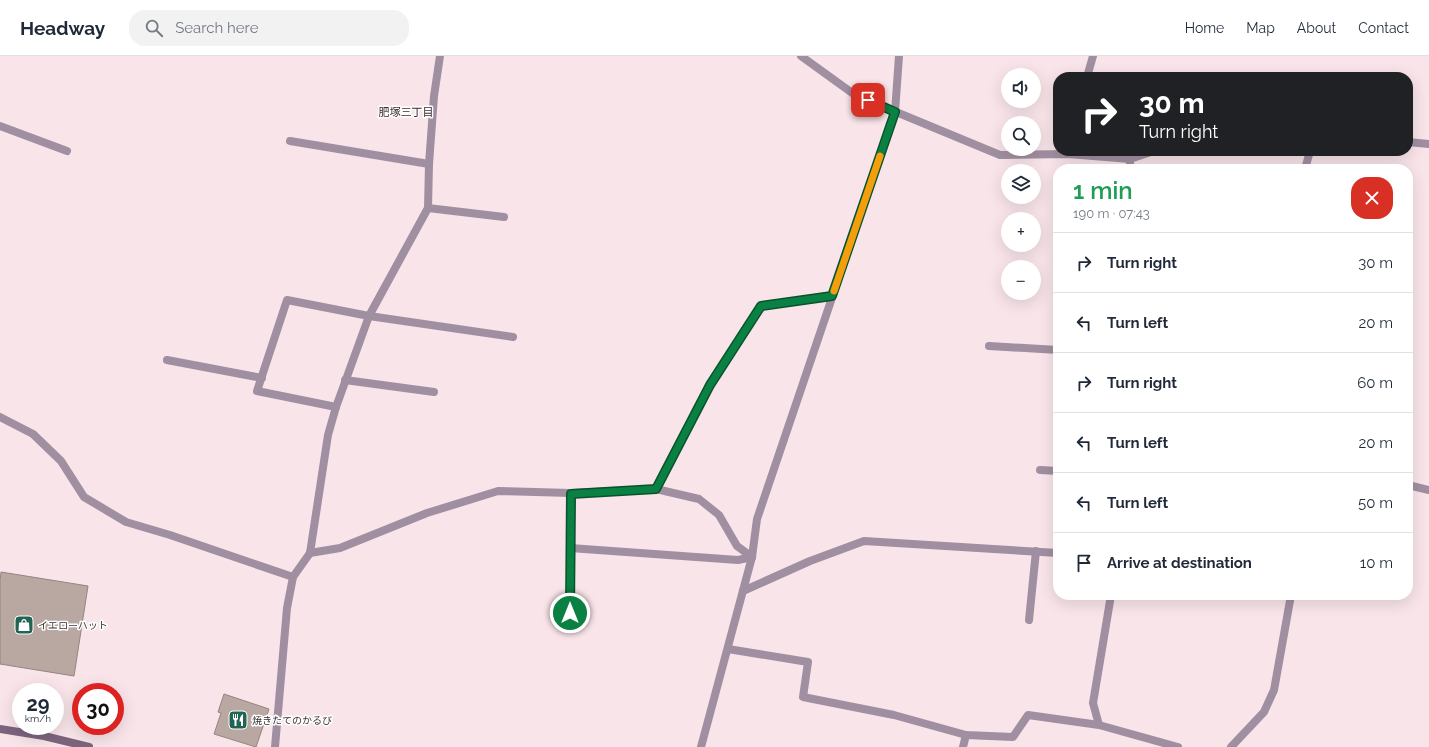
<!DOCTYPE html>
<html lang="en">
<head>
<meta charset="utf-8">
<style>
  body { margin:0; font-family:Raleway,"Noto Sans JP",sans-serif; background:#f2f2f3; color:#1f2937; height:100vh; display:flex; flex-direction:column; font-size:15px; white-space:nowrap }
  * { box-sizing:border-box; margin:0 }
  p { font-size:13px; color:#747a83 }
  .icon { flex:none; width:22px; height:22px; fill:none; stroke:currentColor; stroke-width:2; stroke-linecap:round; stroke-linejoin:round }
  .map { position:relative; flex:1; overflow:hidden }
  .drawer { position:absolute; left:1053px; top:108px; width:360px; height:436px; display:flex; flex-direction:column; background:#fff; border-radius:16px; box-shadow:0 4px 16px #0002 }
  .drawer>* { flex:none }
  .top-card { position:absolute; left:1053px; top:16px; width:360px; height:84px; border-radius:16px; box-shadow:0 4px 16px #0002; background:#202124; color:#fff; overflow:hidden }
  .controls { position:absolute; left:1001px; top:12px; display:grid; gap:8px }
  .controls a { display:grid; place-items:center; width:40px; height:40px; border-radius:50%; background:#fff; box-shadow:0 4px 16px #0002; font-size:20px }
  .speed { position:absolute; left:12px; top:627px; display:flex; gap:8px; font-size:20px; font-weight:700; text-align:center }
  .speed>* { display:grid; place-content:center; width:52px; height:52px; border-radius:50%; background:#fff; box-shadow:0 4px 16px #0002; line-height:1 }
  .speed small { font-size:10px; font-weight:400 }
  .speed .limit { border:6px solid #d22; background:#fff; color:#111 }
  .pin { position:absolute; display:grid; place-items:center; width:34px; height:34px; color:#fff; margin:-17px; border-radius:8px; box-shadow:0 2px 6px #0006 }
  .me { position:absolute; width:44px; margin:-22px; rotate:0deg; stroke-linejoin:round; filter:drop-shadow(0 0 3px #0008) }
  .turn { display:flex; align-items:center; gap:14px; height:84px; padding:0 20px; font-size:18px }
  .turn .icon { width:52px; height:52px; stroke-width:2.5 }
  .turn b { display:block; font-size:28px; line-height:34px }
  .round { display:grid; place-items:center; flex:none; width:42px; height:42px; border-radius:16px; background:#f2f2f3 }
  .headline { display:flex; align-items:center; justify-content:space-between; height:68px; padding:0 20px }
  h1 { font-size:24px; font-weight:600; line-height:30px; color:#1e9e55 }
  ul { padding:0; list-style:none }
  li { display:flex; align-items:center; gap:12px; height:60px; padding:0 20px; border-top:1px solid #e0e1e3 }
  li div { flex:1 }
  li b { display:block; font-size:15px }
  li em { font-style:normal }
  header { display:flex; align-items:center; gap:24px; box-sizing:border-box; height:56px; padding:0 20px; background:#fff; border-bottom:1px solid #e0e1e3 }
  header strong { font-size:19px }
  nav { display:flex; gap:22px; margin-inline-start:auto; font-size:14px }
  .search { width:280px; height:36px; background:#f2f2f3; display:flex; align-items:center; gap:10px; box-sizing:border-box; padding:0 14px; border-radius:16px; color:#747a83; font-size:15px }
  .map>svg:first-child { display:block }
  .building { fill:#b9a7a2; stroke:#968480 }
  .lines { fill:none; stroke-linecap:round; stroke-linejoin:round }
  .minor { stroke:#a08fa1; stroke-width:8 }
  .secondary { stroke:#7c647d; stroke-width:8 }
  .route-casing { stroke:#07532c; stroke-width:10 }
  .route { stroke:#0b8043; stroke-width:7 }
  .slow { stroke:#f59e0b; stroke-width:7 }
  .labels { text-anchor:middle; stroke-width:3; stroke-linejoin:round; paint-order:stroke }
  .poi-label { font-size:10px; fill:#373032; stroke:#fff; text-anchor:start }
  .neighbourhood-label { font-size:11px; fill:#382a2e; stroke:#fff }
</style>
</head>
<body>
<header>
<strong>Headway</strong>
<div class="search"><svg class="icon" aria-label="search" viewBox="0 0 24 24"><circle cx="10" cy="10" r="6"/><path d="M15 15l6 6"/></svg>Search here</div>
<nav><a>Home</a><a>Map</a><a>About</a><a>Contact</a></nav>
</header>
<div class="map">
<svg width="1429" height="691" viewBox="0 0 1429 691">
  <rect width="100%" height="100%" fill="#f8e4e9"/>
  <g class="building">
    <polygon points="1,516 88,530 74,620 0,608 0,525"/>
    <polygon points="224,638 269,653 256,691 214,678 221,657 218,656"/>
  </g>
  <g class="lines">
    <g class="minor">
      <polyline points="801,0 855,39 1000,99 1068,98 1130,103 1154,95"/>
      <polyline points="1087,21 1093,0"/>
      <polyline points="0,70 67,95"/>
      <polyline points="290,85 429,108"/>
      <polyline points="1408,86 1429,88"/>
      <polyline points="1130,113 1130,103"/>
      <polyline points="1305,113 1310,95"/>
      <polyline points="428,152 504,161"/>
      <polyline points="989,290 1058,294"/>
      <polyline points="167,304 262,322"/>
      <polyline points="345,324 434,336"/>
      <polyline points="336,351 257,335 287,244 369,260 513,281"/>
      <polyline points="0,361 33,378 61,405 84,441 126,466 170,479 293,521"/>
      <polyline points="1040,414 1058,415"/>
      <polyline points="1408,429 1429,434"/>
      <polyline points="656,433 710,329 761,250 832,240"/>
      <polyline points="570,492 738,504 752,501"/>
      <polyline points="310,497 340,492 427,457 498,435 571,437 656,433 699,443 719,459 737,490 752,501"/>
      <polyline points="743,535 810,505 864,485 1058,497"/>
      <polyline points="1111,539 1093,647 1099,669 1178,691"/>
      <polyline points="571,557 571,437"/>
      <polyline points="1029,564 1036,495"/>
      <polyline points="728,593 808,606 803,641 894,659 966,679 1013,681 1028,659 1099,669"/>
      <polyline points="275,691 287,552 293,521 310,497 328,379 336,351 369,260 428,152 429,108 434,40 440,0"/>
      <polyline points="701,691 752,501 757,463 895,56 899,0"/>
      <polyline points="963,691 966,679"/>
      <polyline points="1231,691 1264,656 1274,634 1291,539"/>
    </g>
    <polyline class="secondary" points="0,673 44,680 89,691"/>
  </g>
  <g class="lines">
    <g class="route-casing">
      <polyline id="route" points="570,557 571,438 656,433 710,329 761,250 832,240 895,56 868,44"/>
    </g>
    <use href="#route" class="route"/>
    <polyline class="slow" points="834,235 880,100"/>
  </g>
  <defs>
    <g id="shop-square" transform="scale(1)"><rect x="-9" y="-9" width="18" height="18" rx="4" fill="#226454" stroke="#fff"/><path d="M-5-2.5h2.3a2.7 3.5 0 0 1 5.4 0H5L5.5 6h-11ZM-1.5-2.5h3a1.5 2.3 0 0 0-3 0Z" fill="#fff"/></g>
    <g id="restaurant-square" transform="scale(1)"><rect x="-9" y="-9" width="18" height="18" rx="4" fill="#226454" stroke="#fff"/><path d="M-5-6h1v4h1v-4h1v4h1v-4h1v5L-1.5 .5V6h-2V.5L-5-1ZM5-6V6H3V1.5H1.5Q1.5-4 5-6Z" fill="#fff"/></g>
  </defs>
  <g fill-rule="evenodd">
    <use href="#shop-square" x="24" y="569"/>
    <use href="#restaurant-square" x="238" y="664"/>
  </g>
  <g class="labels">
    <g class="poi-label">
      <text x="38" y="573">イエローハット</text>
      <text x="252" y="668">焼きたてのかるび</text>
    </g>
    <g class="neighbourhood-label">
      <text x="406" y="60">肥塚三丁目</text>
    </g>
  </g>
</svg>
<div class="controls">
<a><svg class="icon" aria-label="sound" viewBox="0 0 24 24"><path d="M4 9h4l5-4v14l-5-4H4zM17 9q2 3 0 6"/></svg></a>
<a><svg class="icon" aria-label="search" viewBox="0 0 24 24"><circle cx="10" cy="10" r="6"/><path d="M15 15l6 6"/></svg></a>
<a><svg class="icon" aria-label="layers" viewBox="0 0 24 24"><path d="M12 4l9 5-9 5-9-5zM3 14l9 5 9-5"/></svg></a>
<a>+</a>
<a>−</a>
</div>
<div class="speed"><div>29<small>km/h</small></div><div class="limit">30</div></div>
<div class="pin" style="left:868px;top:44px;background:#d93025"><svg class="icon" aria-label="arrive" viewBox="0 0 24 24"><path d="M6 21V4h12l-3 4 3 4H6"/></svg></div>
<svg class="me" style="left:570px;top:557px" viewBox="-20 -20 40 40"><circle r="17" fill="#0b8043" stroke="#fff" stroke-width="3"/><path d="M0-11L8 9 0 5-8 9z" fill="#fff"/></svg>
<div class="top-card">
<div class="turn"><svg class="icon" aria-label="right" viewBox="0 0 24 24"><path d="M7 20v-9h11M14 6l5 5-5 5"/></svg><div><b>30 m</b>Turn right</div></div>
</div>
<section class="drawer">
<div class="headline"><div><h1>1 min</h1><p>190 m · 07:43</p></div><a class="round" style="background:#d93025;color:#fff"><svg class="icon" aria-label="close" viewBox="0 0 24 24"><path d="M6 6l12 12M18 6L6 18"/></svg></a></div>
<ul>
<li><svg class="icon" aria-label="right" viewBox="0 0 24 24"><path d="M7 20v-9h11M14 6l5 5-5 5"/></svg><div><b>Turn right</b></div><em>30 m</em></li>
<li><svg class="icon" aria-label="left" viewBox="0 0 24 24"><path d="M17 20v-9H6M10 6l-5 5 5 5"/></svg><div><b>Turn left</b></div><em>20 m</em></li>
<li><svg class="icon" aria-label="right" viewBox="0 0 24 24"><path d="M7 20v-9h11M14 6l5 5-5 5"/></svg><div><b>Turn right</b></div><em>60 m</em></li>
<li><svg class="icon" aria-label="left" viewBox="0 0 24 24"><path d="M17 20v-9H6M10 6l-5 5 5 5"/></svg><div><b>Turn left</b></div><em>20 m</em></li>
<li><svg class="icon" aria-label="left" viewBox="0 0 24 24"><path d="M17 20v-9H6M10 6l-5 5 5 5"/></svg><div><b>Turn left</b></div><em>50 m</em></li>
<li><svg class="icon" aria-label="arrive" viewBox="0 0 24 24"><path d="M6 21V4h12l-3 4 3 4H6"/></svg><div><b>Arrive at destination</b></div><em>10 m</em></li>
</ul>
</section>
</div>
</body>
</html>
